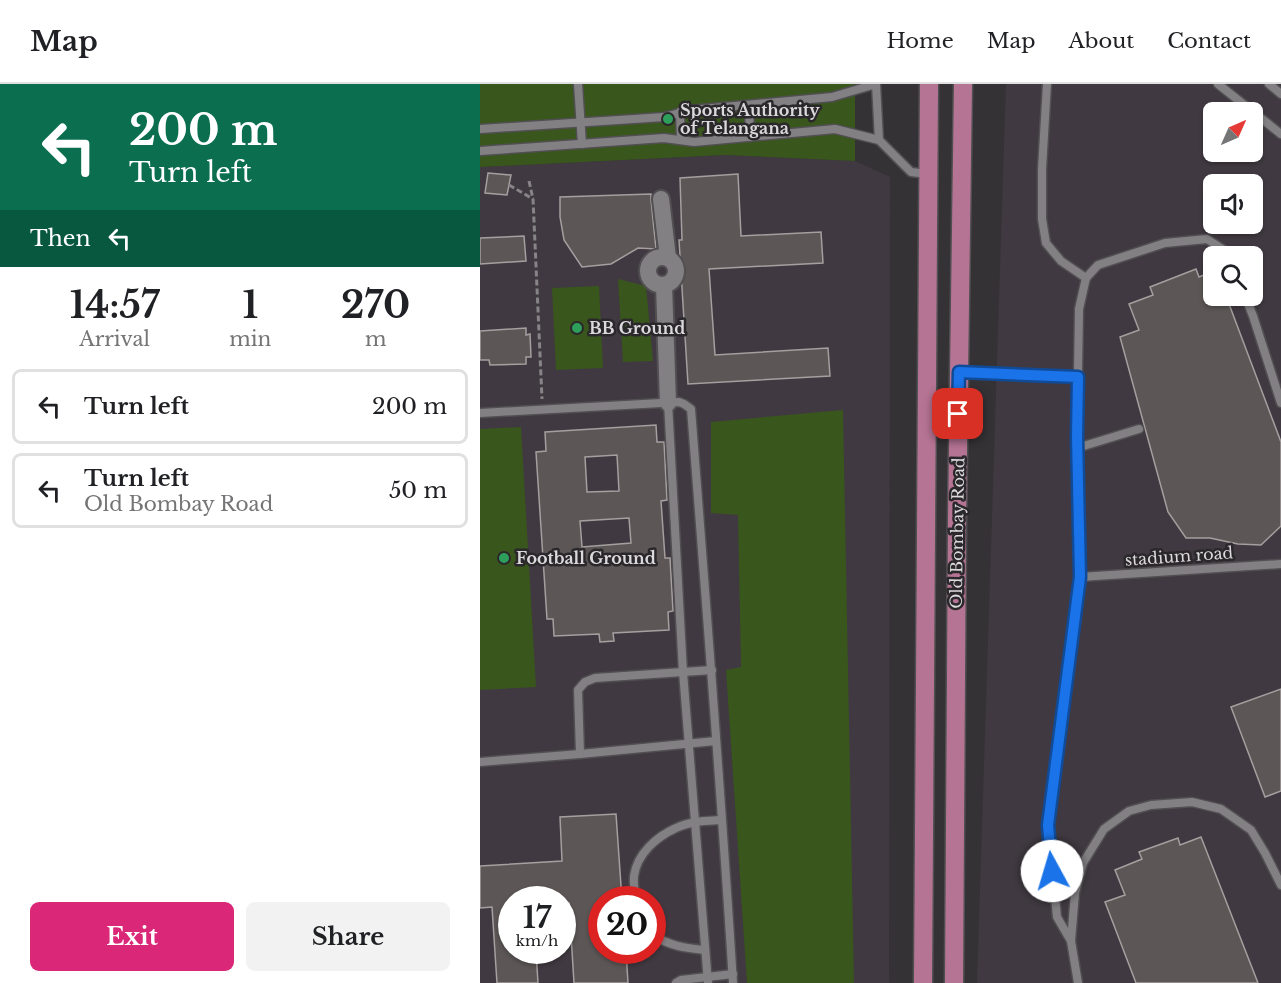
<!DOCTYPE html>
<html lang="en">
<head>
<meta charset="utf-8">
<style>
  body { margin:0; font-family:"Libre Baskerville",serif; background:#f2f2f2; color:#202124; height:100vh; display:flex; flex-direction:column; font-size:22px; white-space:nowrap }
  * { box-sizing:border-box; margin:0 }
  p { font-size:20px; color:#757577 }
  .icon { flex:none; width:33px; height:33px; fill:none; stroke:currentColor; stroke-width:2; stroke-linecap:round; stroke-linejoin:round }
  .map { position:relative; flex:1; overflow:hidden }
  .sheet { display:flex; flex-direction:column; background:#fff; width:480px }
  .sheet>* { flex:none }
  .top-card { background:#0b6e4f; color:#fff; overflow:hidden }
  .needle { width:39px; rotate:45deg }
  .buttons { position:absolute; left:723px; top:18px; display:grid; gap:12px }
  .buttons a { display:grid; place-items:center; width:60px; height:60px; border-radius:9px; background:#fff; box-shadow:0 2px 4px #0004; font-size:30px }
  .speed { position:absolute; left:18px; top:802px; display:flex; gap:12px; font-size:30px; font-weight:700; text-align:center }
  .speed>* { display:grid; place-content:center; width:78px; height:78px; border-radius:50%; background:#fff; box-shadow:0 2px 4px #0004; line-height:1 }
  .speed small { font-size:15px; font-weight:400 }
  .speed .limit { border:9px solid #d22; background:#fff; color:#111 }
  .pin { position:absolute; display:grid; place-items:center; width:51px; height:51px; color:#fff; margin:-26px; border-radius:12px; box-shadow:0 3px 9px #0006 }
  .me { position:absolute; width:66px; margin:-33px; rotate:354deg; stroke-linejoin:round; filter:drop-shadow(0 0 4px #0008) }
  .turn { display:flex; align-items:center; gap:21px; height:126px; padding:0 30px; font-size:27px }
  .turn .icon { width:78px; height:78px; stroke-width:2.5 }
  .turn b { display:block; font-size:42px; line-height:51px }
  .then { display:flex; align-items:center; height:57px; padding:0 30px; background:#0003; gap:12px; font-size:22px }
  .eta { display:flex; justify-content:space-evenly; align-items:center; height:102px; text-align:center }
  .eta b { font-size:36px; font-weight:700; line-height:42px }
  .button { display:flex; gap:12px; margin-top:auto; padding:12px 30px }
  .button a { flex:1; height:69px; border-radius:9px; background:#db2777; color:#fff; font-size:24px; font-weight:700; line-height:69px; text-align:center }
  .button a+a { background:#f2f2f2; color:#202124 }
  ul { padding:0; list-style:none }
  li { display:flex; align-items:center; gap:18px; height:75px; margin:0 12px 9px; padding:0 18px; border:3px solid #e0e0e0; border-radius:9px }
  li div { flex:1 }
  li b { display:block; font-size:22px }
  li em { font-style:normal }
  header { display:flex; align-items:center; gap:36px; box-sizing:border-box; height:84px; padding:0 30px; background:#fff; border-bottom:2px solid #e0e0e0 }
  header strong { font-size:28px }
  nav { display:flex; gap:33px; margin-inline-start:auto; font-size:21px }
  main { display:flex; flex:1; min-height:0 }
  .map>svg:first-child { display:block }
  .built { fill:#403941; fill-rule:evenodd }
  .green { fill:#39561d }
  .building { fill:#5c5756; stroke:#a59f9f; stroke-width:1.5; fill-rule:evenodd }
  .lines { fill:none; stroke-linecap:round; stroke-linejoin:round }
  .lane-casing { stroke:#514f51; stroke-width:11 }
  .street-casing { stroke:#514f51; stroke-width:20 }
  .primary-casing { stroke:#514f51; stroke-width:21 }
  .path { stroke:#878487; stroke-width:3; stroke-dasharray:6 3; stroke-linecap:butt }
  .lane { stroke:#838083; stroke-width:8 }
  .street { stroke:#838083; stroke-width:16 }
  .primary { stroke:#b67494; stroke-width:18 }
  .route-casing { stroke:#114b97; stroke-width:15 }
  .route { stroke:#1a73e8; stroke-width:10 }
  .leisure-dot { fill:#2e9e5b; stroke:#2b282b; stroke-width:2 }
  .labels { text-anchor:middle; stroke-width:5; stroke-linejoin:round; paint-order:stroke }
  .poi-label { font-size:16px; font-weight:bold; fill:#dbd9db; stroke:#2b282b; text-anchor:start }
  .street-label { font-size:16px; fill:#dbd9db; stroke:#2b282b }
</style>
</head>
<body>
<header>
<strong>Map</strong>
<nav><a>Home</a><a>Map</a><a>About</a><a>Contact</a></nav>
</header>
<main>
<section class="sheet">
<div class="top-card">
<div class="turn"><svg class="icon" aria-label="left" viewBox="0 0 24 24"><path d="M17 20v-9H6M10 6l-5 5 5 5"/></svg><div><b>200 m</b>Turn left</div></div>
<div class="then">Then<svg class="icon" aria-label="left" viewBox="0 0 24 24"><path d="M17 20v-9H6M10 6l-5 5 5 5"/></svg></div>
</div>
<div class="eta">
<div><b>14:57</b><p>Arrival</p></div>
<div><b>1</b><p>min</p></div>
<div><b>270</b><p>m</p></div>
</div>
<ul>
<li><svg class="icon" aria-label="left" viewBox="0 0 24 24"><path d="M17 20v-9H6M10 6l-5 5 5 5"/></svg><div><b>Turn left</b></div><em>200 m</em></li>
<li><svg class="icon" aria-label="left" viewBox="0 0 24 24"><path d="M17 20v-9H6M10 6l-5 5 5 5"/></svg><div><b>Turn left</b><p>Old Bombay Road</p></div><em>50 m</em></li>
</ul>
<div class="button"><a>Exit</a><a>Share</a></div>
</section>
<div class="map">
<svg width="801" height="899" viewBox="0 0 801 899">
  <rect width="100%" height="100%" fill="#353235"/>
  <g class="built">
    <path d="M 526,0 L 801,0 L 801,899 L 497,899 ZM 734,28 L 772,28 L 772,68 L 734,68 ZM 734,100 L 772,100 L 772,140 L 734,140 ZM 734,172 L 772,172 L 772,212 L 734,212 Z"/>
    <path d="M 245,71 L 375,77 L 410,93 L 409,899 L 0,899 L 0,83 ZM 32,816 L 82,816 L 82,867 L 32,867 ZM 122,816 L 172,816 L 172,867 L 122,867 Z"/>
  </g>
  <g class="green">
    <polygon points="0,0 375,0 375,77 245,71 0,83"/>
    <polygon points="138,195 166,202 173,277 143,278"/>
    <polygon points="119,202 123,284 76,286 72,204"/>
    <polygon points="363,326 374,899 267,899 246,586 261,583 258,431 231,429 231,338"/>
    <polygon points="41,343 56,603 0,606 0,345"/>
  </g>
  <g class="building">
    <polygon points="8,89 31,91 27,111 5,109"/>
    <polygon points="258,90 261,152 341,148 343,179 229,185 235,271 348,264 350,292 208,300 199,156 202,156 200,94"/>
    <polygon points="171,110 171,116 176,165 158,164 131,180 102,183 84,156 80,133 80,113"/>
    <polygon points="44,152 46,177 0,180 0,154"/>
    <polygon points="716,185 719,193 734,187 734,212 746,212 801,358 801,442 781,461 758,460 730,454 706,454 688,428 640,253 659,246 649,220 673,211 670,203"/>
    <polygon points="46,244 46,251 50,250 51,273 46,273 46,280 10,281 9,276 0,276 0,247"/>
    <path d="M 176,341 L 177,358 L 184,358 L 187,416 L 181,417 L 185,474 L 190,474 L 193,527 L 188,528 L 189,546 L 133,549 L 134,557 L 120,558 L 119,550 L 74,552 L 73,535 L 67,535 L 56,368 L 66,367 L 65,348 ZM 137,371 L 139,407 L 107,408 L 105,373 ZM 149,434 L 151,459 L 102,463 L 100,437 Z"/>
    <polygon points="801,605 801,707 785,713 751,623"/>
    <polygon points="136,730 142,816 122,816 122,867 146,867 148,899 94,899 89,819 82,820 82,816 32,816 32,867 56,867 58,899 17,899 12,823 0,824 0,782 82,777 80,733"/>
    <polygon points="721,753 778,899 656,899 625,818 645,811 635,786 662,775 659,768 698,754 700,761"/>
  </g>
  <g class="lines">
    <g class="lane-casing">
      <g id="lane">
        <polyline points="98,0 102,60"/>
        <polyline points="567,0 562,85 562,135 566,159 581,177 606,194"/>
        <polyline points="738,0 801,50"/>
        <polyline points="789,0 801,10"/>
        <polyline points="269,21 270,53"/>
        <polyline points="200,28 201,56"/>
        <polyline points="0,45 184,33 211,26 352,13 396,0 399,56 431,88 448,90"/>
        <polyline points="0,67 184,54 214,58 355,45 399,56"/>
        <polyline points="765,212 773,232 801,319"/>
        <polyline points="479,288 598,293"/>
        <polyline points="188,319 203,588 228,899"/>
        <path d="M 0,329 L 199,318 L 204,320 L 211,325 C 226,516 241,707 253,899"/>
        <polyline points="597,364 659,345"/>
        <polyline points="600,493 801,480"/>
        <polyline points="100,670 98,606 105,598 115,594 232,586"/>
        <polyline points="0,678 100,670 236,657"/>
        <path d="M 156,816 C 155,809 153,800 154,792 C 157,770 176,753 196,744 C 210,737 227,737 242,736"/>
        <path d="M 172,851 C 191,862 204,864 225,866"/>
        <polyline points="591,857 577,833 568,741 600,493 597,353 599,225 606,194 618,181 685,159 727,155 747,168 749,172"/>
        <polyline points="196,899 201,896 253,890"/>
        <polyline points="598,899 591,857 595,809 603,779 624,745 649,727 671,721 712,718 741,725 771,746 785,769 801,801"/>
      </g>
    </g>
    <g class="street-casing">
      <g id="street">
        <polyline points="181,115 188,174"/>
        <circle cx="182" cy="187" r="14"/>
        <polyline points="184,201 188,319"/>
      </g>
    </g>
    <g class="primary-casing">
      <g id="primary">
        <polyline points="443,899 449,0"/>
        <polyline points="474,899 477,437 483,0"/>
      </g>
    </g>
    <g class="path">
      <polyline points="49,97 53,115 62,315"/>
      <polyline points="29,101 53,115"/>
    </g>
    <use href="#lane" class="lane"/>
    <use href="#street" class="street"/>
    <use href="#primary" class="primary"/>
  </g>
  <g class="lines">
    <g class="route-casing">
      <polyline id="route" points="478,330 479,288 598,293 597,352 600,493 568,741 572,787"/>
    </g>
    <use href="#route" class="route"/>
  </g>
  <g class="leisure-dot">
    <circle cx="188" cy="35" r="6"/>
    <circle cx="97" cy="244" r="6"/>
    <circle cx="24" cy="474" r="6"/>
  </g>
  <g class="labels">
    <g class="poi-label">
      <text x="200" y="32">Sports Authority<tspan x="200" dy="18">of Telangana</tspan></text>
      <text x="109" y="250">BB Ground</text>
      <text x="36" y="480">Football Ground</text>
    </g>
    <g class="street-label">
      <text transform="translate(477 449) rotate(-89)" y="6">Old Bombay Road</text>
      <text transform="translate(699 472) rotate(-4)" y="6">stadium road</text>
    </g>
  </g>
</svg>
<div class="buttons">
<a><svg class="needle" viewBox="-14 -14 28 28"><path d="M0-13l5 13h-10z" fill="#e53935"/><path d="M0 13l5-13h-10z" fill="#757577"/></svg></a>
<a><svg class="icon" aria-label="sound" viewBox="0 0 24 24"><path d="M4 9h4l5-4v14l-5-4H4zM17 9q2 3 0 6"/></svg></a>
<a><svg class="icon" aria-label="search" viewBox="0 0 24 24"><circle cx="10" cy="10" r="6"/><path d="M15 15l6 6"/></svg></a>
</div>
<div class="speed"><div>17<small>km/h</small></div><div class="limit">20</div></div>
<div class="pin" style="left:478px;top:330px;background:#d93025"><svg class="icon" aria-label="arrive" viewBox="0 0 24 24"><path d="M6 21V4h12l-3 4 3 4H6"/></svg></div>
<svg class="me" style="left:572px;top:787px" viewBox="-20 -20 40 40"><circle r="19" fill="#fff"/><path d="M0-13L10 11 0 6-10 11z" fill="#1a73e8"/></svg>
</div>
</main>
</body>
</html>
